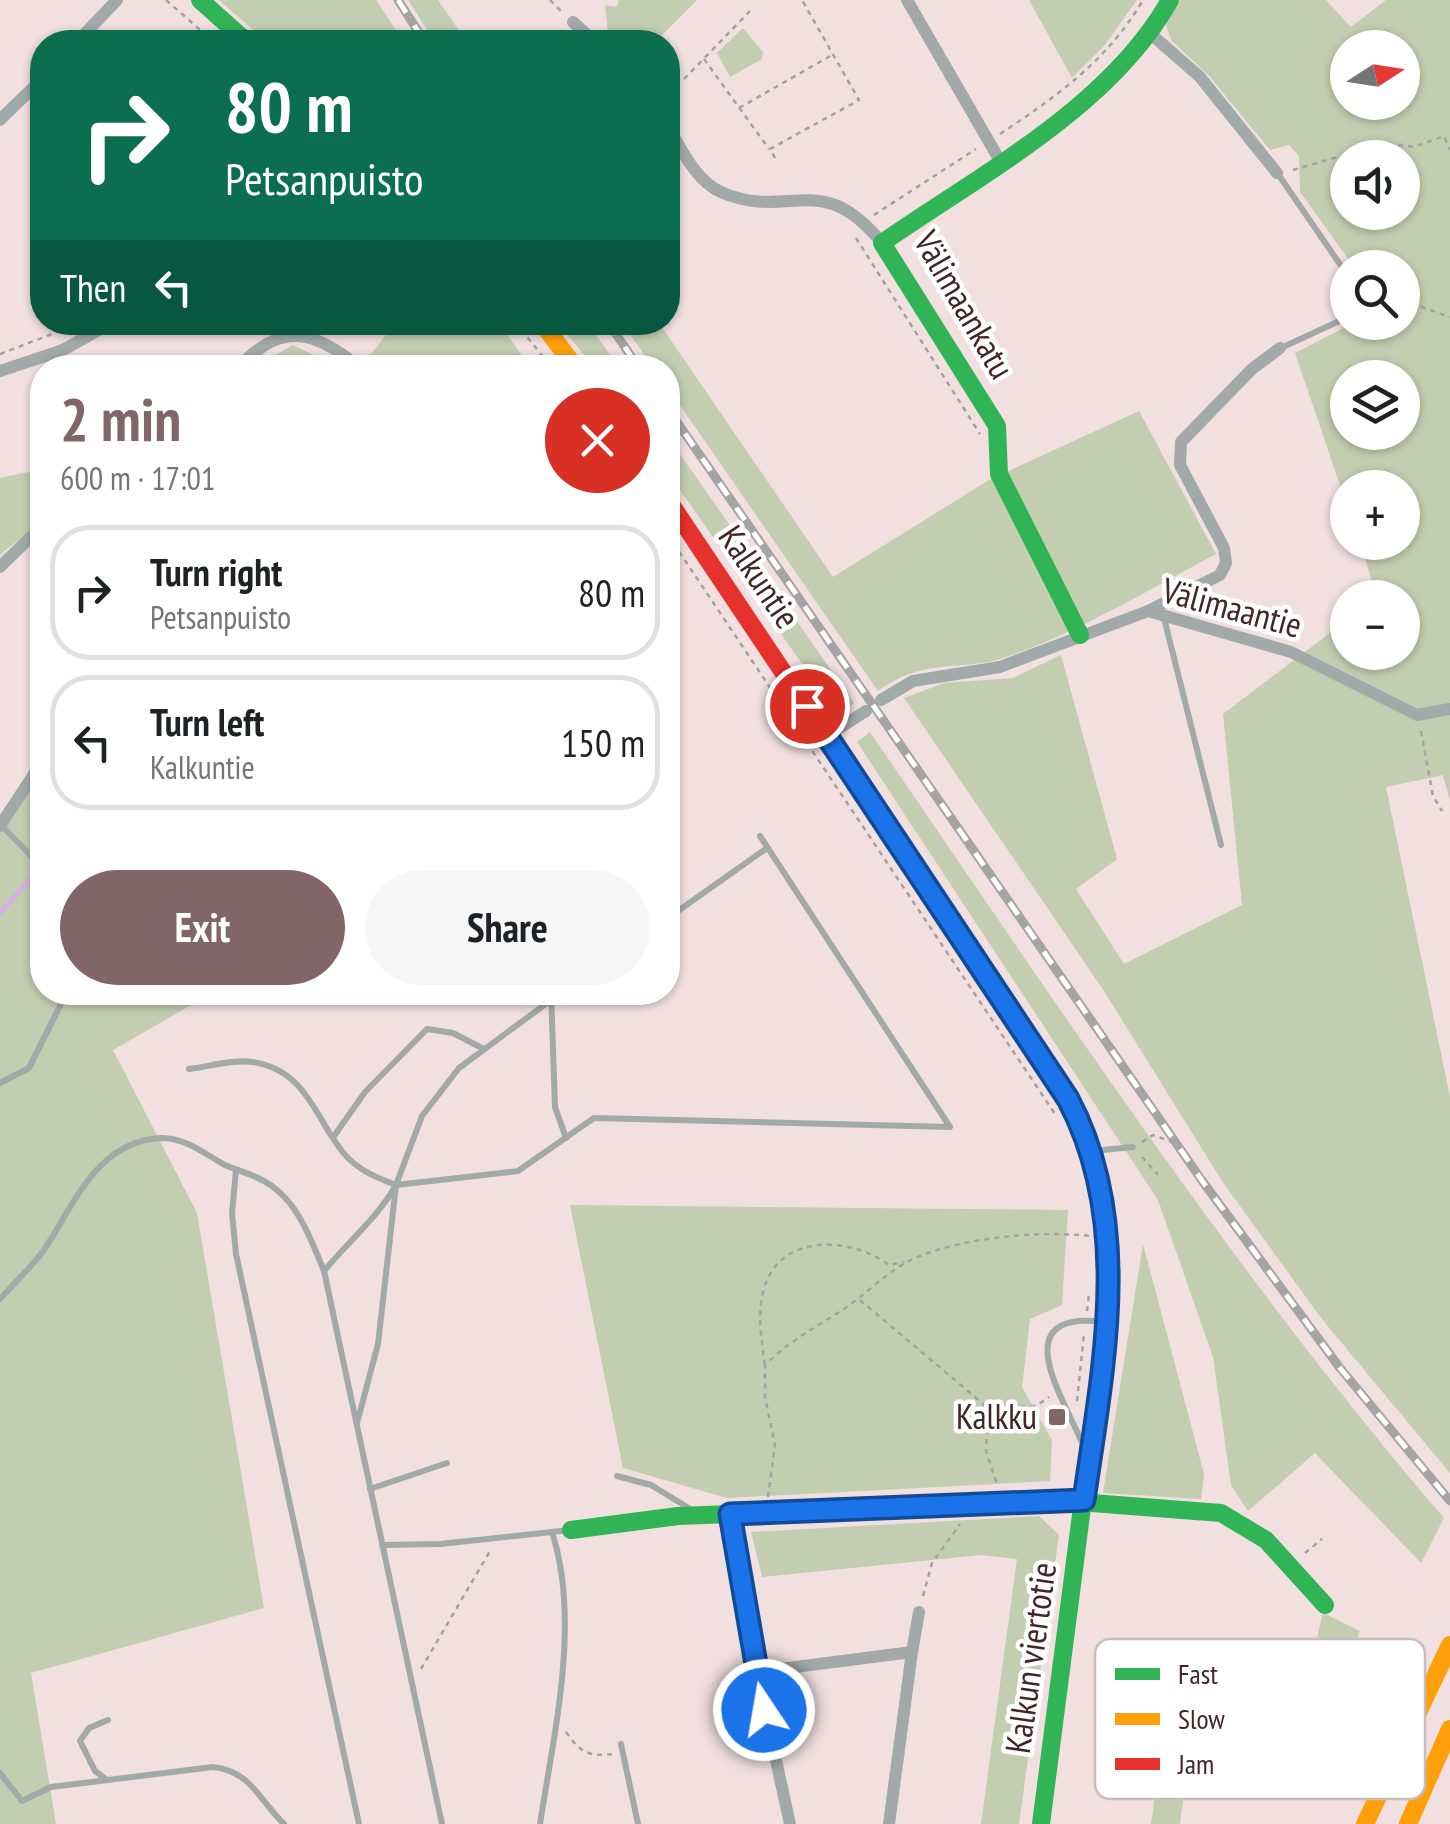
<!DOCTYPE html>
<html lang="en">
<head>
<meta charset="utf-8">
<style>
  body { margin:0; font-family:"PT Sans Narrow",sans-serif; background:#f6f6f6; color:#202124; height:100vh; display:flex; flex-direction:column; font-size:38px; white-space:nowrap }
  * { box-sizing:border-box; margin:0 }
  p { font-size:32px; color:#757577 }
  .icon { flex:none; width:55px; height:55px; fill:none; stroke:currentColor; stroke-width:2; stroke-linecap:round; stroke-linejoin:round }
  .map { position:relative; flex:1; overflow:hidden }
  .sheet { position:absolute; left:30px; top:355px; width:650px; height:650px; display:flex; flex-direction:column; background:#fff; border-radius:40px; box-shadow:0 2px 8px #0004 }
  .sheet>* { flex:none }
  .guide { position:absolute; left:30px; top:30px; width:650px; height:305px; border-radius:40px; box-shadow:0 2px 8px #0004; background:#0b6e4f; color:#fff; overflow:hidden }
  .needle { width:65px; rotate:78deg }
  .controls { position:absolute; left:1330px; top:30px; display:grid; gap:20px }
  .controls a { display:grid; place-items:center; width:90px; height:90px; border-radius:50%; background:#fff; box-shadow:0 2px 8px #0004; font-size:50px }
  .pin { position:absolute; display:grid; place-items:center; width:85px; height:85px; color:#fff; margin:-42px; border:5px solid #fff; border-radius:50%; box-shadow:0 2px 10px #0007 }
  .me { position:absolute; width:110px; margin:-55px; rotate:348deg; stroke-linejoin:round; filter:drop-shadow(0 0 8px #0008) }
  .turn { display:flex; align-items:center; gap:35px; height:210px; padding:0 30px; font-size:45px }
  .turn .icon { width:130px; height:130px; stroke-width:2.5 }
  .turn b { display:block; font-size:70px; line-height:85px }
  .then { display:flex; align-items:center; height:95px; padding:0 30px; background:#0003; gap:20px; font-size:38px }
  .round { display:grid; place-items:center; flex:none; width:105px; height:105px; border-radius:52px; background:#f6f6f6 }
  .head { display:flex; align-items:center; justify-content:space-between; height:170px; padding:0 30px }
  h1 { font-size:60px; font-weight:700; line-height:75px; color:#816568 }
  .action { display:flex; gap:20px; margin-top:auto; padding:20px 30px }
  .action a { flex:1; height:115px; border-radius:60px; background:#816568; color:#fff; font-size:40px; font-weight:700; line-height:115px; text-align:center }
  .action a+a { background:#f6f6f6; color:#202124 }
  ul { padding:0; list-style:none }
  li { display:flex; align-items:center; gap:30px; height:135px; margin:0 20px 15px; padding:0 10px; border:5px solid #e0e0e0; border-radius:40px }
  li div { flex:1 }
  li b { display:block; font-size:38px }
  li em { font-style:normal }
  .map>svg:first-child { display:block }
  .green { fill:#c3cdb0; fill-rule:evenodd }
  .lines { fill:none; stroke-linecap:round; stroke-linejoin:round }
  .stream { stroke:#d7b0e4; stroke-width:5 }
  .path { stroke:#a1a3a3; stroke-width:2.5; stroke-dasharray:5 5; stroke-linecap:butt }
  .lane { stroke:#a2a9a9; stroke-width:6 }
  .street { stroke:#a2a9a9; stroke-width:12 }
  .fast { stroke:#30b455; stroke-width:18 }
  .slow { stroke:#ff9f0a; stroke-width:18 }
  .jam { stroke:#e5322d; stroke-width:18 }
  .rail-casing { stroke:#a5a4a4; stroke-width:9 }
  .rail { stroke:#fff; stroke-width:5; stroke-dasharray:15; stroke-linecap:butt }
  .route-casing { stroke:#114b97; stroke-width:25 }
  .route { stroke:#1a73e8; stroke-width:18 }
  .poi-dot { fill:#816568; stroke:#fff; stroke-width:4 }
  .labels { text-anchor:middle; stroke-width:9; stroke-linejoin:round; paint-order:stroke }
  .street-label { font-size:35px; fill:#442427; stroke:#fff }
  .poi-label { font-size:35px; fill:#442427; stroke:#fff; text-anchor:end }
  .key { fill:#fff; stroke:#c7bdbe; stroke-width:2.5 }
  .key-label { font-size:28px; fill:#442427 }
</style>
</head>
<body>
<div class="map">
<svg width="1450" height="1824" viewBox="0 0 1450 1824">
  <rect width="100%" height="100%" fill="#f2dfe0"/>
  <g class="green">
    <polygon points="219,0 376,0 404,42 267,42"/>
    <polygon points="408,0 438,0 467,42 435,42"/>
    <polygon points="619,0 697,0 655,42 609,42 605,5 617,7"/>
    <polygon points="1029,0 1137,0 1104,46 1072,78"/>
    <path d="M 1180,0 L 1326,0 L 1351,27 L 1386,0 L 1450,0 L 1450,801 L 1443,775 L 1386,787 L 1450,1097 L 1450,1473 L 1321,1318 L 1222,1181 L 1104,991 L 904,698 L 944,683 L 1013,678 L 1061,655 L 1117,859 L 1076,889 L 1124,964 L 1242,905 L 1223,714 L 1347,620 L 1348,652 L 1402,652 L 1402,598 L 1377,597 L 1360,543 L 1402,542 L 1402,488 L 1348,488 L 1347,506 L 1295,353 L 1353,323 L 1402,322 L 1402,268 L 1354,267 L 1300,192 L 1299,156 L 1289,145 L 1270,150 L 1210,77 L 1171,40 L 1166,24 ZM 1348,48 L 1402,48 L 1402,102 L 1348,102 ZM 1348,158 L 1402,158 L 1402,212 L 1348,212 ZM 1348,378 L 1402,378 L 1402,432 L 1348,432 Z"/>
    <polygon points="743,28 763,52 762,59 730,77 717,53"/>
    <polygon points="396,322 499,323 530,367 360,368"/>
    <polygon points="558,323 587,323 619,367 594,367"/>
    <path d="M 622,323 L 659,323 L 833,577 L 989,480 L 1139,411 L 1216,554 C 1148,590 1081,631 1009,656 C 959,674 928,655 878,691 L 668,388 L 668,368 L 653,367 Z"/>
    <polygon points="293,345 339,367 254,367"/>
    <polygon points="668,437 854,703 840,718 668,473"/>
    <polygon points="42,469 42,520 0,555 0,478"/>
    <path d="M 870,732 C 1053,999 1233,1272 1444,1518 L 1421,1563 L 1315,1453 L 1248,1511 L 1231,1485 L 1213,1357 L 1158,1200 L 857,742 Z"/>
    <polygon points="42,767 42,992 212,993 113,1050 197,1213 264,1608 31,1673 56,1824 0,1824 0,828"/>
    <polygon points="570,1205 1068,1210 1062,1305 1030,1319 1022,1387 1052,1440 1050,1481 727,1498 623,1468"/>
    <polygon points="1143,1244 1204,1474 1201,1499 1103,1493"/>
    <polygon points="1039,1516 1059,1535 1019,1824 981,1824 1017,1559 981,1555 762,1577 751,1532"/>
    <polygon points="1323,1613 1360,1631 1314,1762 1280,1792"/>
    <polygon points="1155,1796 1183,1800 1180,1824 1151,1824"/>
  </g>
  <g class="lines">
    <polyline class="stream" points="0,913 42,866"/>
    <g class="path">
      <polyline points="166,0 214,42"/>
      <polyline points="550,0 561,11"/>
      <polyline points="704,59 769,149"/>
      <polyline points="684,79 750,11"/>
      <polyline points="739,108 832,55"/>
      <path d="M 1000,134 C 1056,97 1108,60 1143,0"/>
      <polyline points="775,158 770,149 859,100 802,0"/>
      <polyline points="1293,170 1334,158 1364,155 1387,143 1414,147 1444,136 1450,150"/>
      <polyline points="874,215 976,149"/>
      <polyline points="856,238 980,434"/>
      <polyline points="1402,300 1450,317"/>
      <polyline points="515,322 552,368"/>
      <polyline points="0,354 78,324"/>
      <polyline points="668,535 1055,1114"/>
      <polyline points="1421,731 1433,796 1442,811"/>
      <polyline points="1142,1142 1153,1135 1175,1143"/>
      <polyline points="1142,1157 1158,1175"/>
      <polyline points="860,1300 988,1408 1036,1406 1049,1397"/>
      <polyline points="1087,1311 1089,1294"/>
      <path d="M 765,1365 C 761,1338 756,1307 767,1280 C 788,1232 855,1239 889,1265 L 904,1262"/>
      <polyline points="1077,1401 1084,1334"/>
      <polyline points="988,1409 986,1451 997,1484"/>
      <path d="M 768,1497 L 775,1445 L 765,1397 L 765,1365 C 789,1341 818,1326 847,1307 C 867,1293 887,1272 909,1261 C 954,1238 1040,1230 1090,1236"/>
      <polyline points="1305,1553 1322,1539"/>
      <polyline points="923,1596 932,1563 960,1524"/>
      <polyline points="421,1669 490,1551"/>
      <path d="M 566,1732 C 580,1752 588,1757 613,1754"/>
    </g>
    <g class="lane">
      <polyline points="1278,174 1348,276"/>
      <polyline points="1281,348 1348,317"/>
      <polyline points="1164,618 1221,845"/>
      <polyline points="2,826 42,867"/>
      <polyline points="668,918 767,848"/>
      <polyline points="551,992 555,1107 566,1138"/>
      <path d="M 189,1069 C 208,1067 233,1059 252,1062 C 310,1070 317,1126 348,1158 C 362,1172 378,1178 396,1185"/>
      <polyline points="0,1083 29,1068 67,992"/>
      <polyline points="334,1136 365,1092 427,1029 453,1033 484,1049"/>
      <polyline points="1092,1151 1133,1147"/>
      <polyline points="236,1170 232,1213 236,1254 359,1824"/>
      <path d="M 324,1271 C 348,1242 378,1217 396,1185 L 518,1171 L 594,1118 L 950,1127 L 760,836"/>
      <path d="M 0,1299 C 15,1282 33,1266 46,1247 C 75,1202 99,1140 162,1138 C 186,1138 205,1154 225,1165 C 236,1170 249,1173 260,1179 C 296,1196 310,1237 324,1271 L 442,1824"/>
      <polyline points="357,1423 378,1344 396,1185 422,1116 459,1068 562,992"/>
      <path d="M 1083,1445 C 1065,1400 1002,1309 1105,1322"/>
      <polyline points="617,1476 651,1485 692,1510"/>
      <polyline points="370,1489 447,1463"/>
      <polyline points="382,1545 440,1544 570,1530"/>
      <polyline points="621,1744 638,1824"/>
      <path d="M 0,1773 L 22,1801 L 51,1787 L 213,1767 C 251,1771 259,1800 284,1824"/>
      <polyline points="107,1780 95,1771 80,1741 89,1728 108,1720"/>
      <path d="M 540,1824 C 554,1732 581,1622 552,1532"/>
    </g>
    <g class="street">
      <polyline points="907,0 999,159"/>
      <polyline points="573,22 595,42"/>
      <polyline points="1151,34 1200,77 1277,173"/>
      <polyline points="77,42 117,0"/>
      <polyline points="0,120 42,79"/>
      <path d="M 668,127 C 682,150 696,181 721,192 C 789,222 820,167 882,243"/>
      <path d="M 238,368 C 281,321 315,330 360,368"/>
      <polyline points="0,371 63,350 113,322"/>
      <polyline points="0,567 42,526"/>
      <polyline points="1148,611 1220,575 1226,563 1224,548 1180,465 1181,442 1252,369 1280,348"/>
      <polyline points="881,700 913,681 1000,667 1148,611 1291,652 1417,715 1450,709"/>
      <polyline points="827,736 866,711"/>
      <polyline points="0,826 42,762"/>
      <polyline points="730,1513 749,1637 790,1824"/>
      <polyline points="912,1652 919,1612"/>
      <polyline points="756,1672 912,1652 889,1824"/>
    </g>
    <g class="fast">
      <polyline points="200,0 247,42"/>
      <path d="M 1080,635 L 999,474 L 997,426 L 882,243 C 981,174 1110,107 1170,0"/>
      <polyline points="571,1530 678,1516 1066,1501 1221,1513 1266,1540 1325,1605"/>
      <polyline points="1041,1824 1106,1322 1106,1235 1093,1159"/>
    </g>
    <g class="slow">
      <polyline points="541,322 576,368"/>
      <polyline points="850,772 1069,1099 1093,1159"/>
      <polyline points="1365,1824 1450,1645"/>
      <polyline points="1408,1824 1450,1729"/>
    </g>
    <polyline class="jam" points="668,500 850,772"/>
    <g class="rail-casing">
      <g id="rail">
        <polyline points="398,0 425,42"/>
        <polyline points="608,322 639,368"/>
        <polyline points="668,409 1203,1182 1340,1368 1450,1501"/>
      </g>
    </g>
    <use href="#rail" class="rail"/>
  </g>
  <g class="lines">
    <g class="route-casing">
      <path id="route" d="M 764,1710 L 730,1514 L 1084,1500 C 1103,1367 1134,1223 1068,1099 L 807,706"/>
    </g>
    <use href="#route" class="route"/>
  </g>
  <rect class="poi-dot" x="1047" y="1407" width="20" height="20" rx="5"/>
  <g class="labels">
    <g class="street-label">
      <text transform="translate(964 305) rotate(60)" y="12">Välimaankatu</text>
      <text transform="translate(759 577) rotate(56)" y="12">Kalkuntie</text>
      <text transform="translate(1232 608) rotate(15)" y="12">Välimaantie</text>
      <text transform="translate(1031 1658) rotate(-82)" y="12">Kalkun viertotie</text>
    </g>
    <g class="poi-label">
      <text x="1037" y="1429">Kalkku</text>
    </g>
  </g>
  <rect x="1095" y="1639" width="330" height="160" rx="15" class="key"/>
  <rect x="1115" y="1668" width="45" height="12" fill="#30b455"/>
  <rect x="1115" y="1713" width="45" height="12" fill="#ff9f0a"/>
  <rect x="1115" y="1758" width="45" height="12" fill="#e5322d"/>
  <g class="key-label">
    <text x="1178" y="1684">Fast</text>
    <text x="1178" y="1729">Slow</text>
    <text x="1178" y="1774">Jam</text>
  </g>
</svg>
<div class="controls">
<a><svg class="needle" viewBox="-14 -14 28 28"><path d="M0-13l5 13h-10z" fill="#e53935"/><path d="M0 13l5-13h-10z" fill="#757577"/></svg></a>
<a><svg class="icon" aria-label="sound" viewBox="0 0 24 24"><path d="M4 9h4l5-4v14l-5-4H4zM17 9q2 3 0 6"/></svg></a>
<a><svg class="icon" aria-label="search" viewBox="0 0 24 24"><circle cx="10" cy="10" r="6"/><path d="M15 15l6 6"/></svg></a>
<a><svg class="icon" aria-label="layers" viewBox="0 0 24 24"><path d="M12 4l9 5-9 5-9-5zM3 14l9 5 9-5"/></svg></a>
<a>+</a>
<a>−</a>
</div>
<div class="pin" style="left:807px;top:706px;background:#d93025"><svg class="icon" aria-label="arrive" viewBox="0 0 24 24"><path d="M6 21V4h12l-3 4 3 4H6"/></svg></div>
<svg class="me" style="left:764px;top:1710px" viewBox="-20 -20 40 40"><circle r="17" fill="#1a73e8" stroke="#fff" stroke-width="3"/><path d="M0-11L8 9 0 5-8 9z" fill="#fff"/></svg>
<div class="guide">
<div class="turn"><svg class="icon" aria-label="right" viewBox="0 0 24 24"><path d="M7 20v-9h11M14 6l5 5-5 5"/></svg><div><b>80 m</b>Petsanpuisto</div></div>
<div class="then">Then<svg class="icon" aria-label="left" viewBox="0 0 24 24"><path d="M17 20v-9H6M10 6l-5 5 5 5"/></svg></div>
</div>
<section class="sheet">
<div class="head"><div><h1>2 min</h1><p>600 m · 17:01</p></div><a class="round" style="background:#d93025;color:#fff"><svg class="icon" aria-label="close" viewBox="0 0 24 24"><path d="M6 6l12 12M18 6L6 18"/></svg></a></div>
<ul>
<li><svg class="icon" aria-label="right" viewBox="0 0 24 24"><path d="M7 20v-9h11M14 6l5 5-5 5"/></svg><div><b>Turn right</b><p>Petsanpuisto</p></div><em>80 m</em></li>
<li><svg class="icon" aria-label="left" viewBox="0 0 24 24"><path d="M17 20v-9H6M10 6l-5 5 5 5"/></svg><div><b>Turn left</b><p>Kalkuntie</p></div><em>150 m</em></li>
</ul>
<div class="action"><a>Exit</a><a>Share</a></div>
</section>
</div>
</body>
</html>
